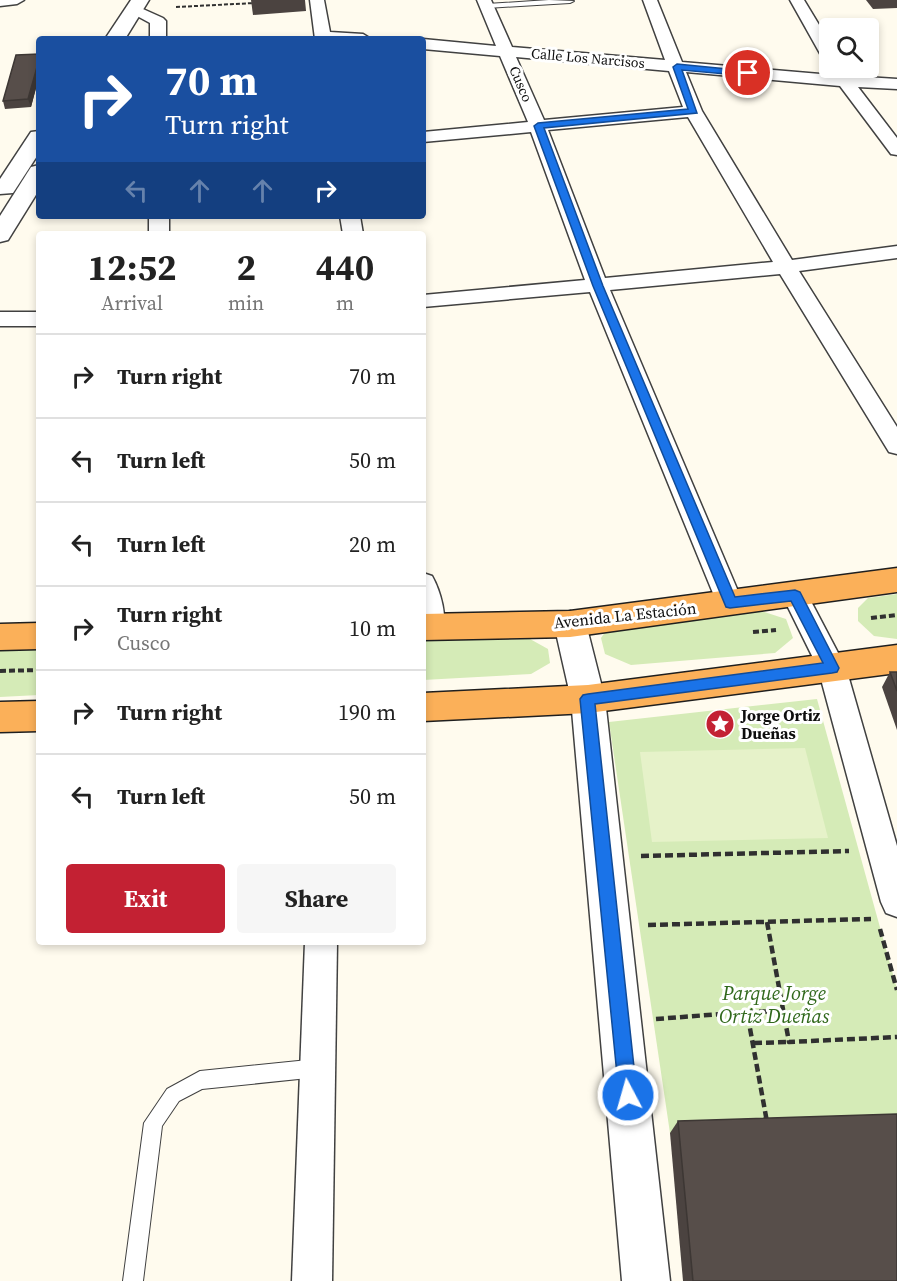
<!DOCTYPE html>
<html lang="en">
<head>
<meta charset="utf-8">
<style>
  body { margin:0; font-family:"Source Serif 4",serif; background:#f6f6f6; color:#222; height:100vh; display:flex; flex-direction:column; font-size:22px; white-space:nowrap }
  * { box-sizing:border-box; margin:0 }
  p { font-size:20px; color:#767676 }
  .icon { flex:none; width:33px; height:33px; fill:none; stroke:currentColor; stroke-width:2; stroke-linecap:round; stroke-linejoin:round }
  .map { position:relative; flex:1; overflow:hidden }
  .sheet { position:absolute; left:36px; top:231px; width:390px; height:714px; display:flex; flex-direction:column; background:#fff; border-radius:6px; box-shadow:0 3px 9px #0003 }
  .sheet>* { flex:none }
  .guide { position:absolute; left:36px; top:36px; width:390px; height:183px; border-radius:6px; box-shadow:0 3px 9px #0003; background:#1a4fa0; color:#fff; overflow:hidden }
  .buttons { position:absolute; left:819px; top:18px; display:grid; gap:12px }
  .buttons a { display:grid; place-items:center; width:60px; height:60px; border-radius:6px; background:#fff; box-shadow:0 3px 9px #0003; font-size:30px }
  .pin { position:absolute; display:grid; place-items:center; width:51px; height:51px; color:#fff; margin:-26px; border:3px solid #fff; border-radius:50%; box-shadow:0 2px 6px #0007 }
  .me { position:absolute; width:66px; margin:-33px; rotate:354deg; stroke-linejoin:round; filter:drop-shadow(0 0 4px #0008) }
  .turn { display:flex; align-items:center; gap:21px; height:126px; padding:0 30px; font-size:27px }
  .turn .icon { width:78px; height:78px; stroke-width:2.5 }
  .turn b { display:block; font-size:42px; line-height:51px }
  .lanes { display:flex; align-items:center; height:57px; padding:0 30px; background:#0003; justify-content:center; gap:30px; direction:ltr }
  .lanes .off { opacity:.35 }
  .eta { display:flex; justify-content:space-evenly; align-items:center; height:102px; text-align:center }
  .eta b { font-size:36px; font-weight:700; line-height:42px }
  .button { display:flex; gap:12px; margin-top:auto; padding:12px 30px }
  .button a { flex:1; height:69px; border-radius:6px; background:#c32133; color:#fff; font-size:24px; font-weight:700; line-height:69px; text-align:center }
  .button a+a { background:#f6f6f6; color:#222 }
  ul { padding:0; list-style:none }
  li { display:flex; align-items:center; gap:18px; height:84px; padding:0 30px; border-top:2px solid #e0e0e0 }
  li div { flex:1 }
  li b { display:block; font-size:22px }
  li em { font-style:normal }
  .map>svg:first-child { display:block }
  .green { fill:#d5ebb7 }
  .pitch { fill:#e6f2c9 }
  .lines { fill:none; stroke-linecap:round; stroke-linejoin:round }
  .service-casing { stroke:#414141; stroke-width:2 }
  .minor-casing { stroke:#414141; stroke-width:3 }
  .tertiary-casing { stroke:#414141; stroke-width:3 }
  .trunk-casing { stroke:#1f1f1f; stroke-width:3 }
  .path-far2 { stroke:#303030; stroke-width:2; stroke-dasharray:4 2; stroke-linecap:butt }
  .path-far1 { stroke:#303030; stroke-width:4; stroke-dasharray:6 3; stroke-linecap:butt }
  .path { stroke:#303030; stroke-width:4.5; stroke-dasharray:8 4; stroke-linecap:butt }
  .service { fill:#fff; fill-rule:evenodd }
  .minor { fill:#fff; fill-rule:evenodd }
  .tertiary { fill:#fff; fill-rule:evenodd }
  .trunk { fill:#fbb059; fill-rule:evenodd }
  .wall { fill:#4b4340 }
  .shaded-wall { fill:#3d3734 }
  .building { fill:#574e4a; stroke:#3d3734; stroke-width:1.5 }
  .route { fill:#1a73e8; stroke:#114b97; stroke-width:1.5 }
  .labels { text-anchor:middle; stroke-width:6; stroke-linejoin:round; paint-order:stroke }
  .far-street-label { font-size:14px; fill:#0e0e0e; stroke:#fff }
  .street-label { font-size:16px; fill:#0e0e0e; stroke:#fff }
  .poi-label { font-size:16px; font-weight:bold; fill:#0e0e0e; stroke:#fff; text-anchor:start }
  .near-park-label { font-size:20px; font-style:italic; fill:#30681b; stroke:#fff }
</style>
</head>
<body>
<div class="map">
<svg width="897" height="1281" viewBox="0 0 897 1281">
  <rect width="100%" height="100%" fill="#fffbee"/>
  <g class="green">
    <polygon points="897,594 897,639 874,636 858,621 858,608 868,598"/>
    <polygon points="761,611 786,619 793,638 775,653 631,665 605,654 601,638 612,622"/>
    <polygon points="530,639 548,649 550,663 531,674 423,680 423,640"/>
    <polygon points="39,643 39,695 0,697 0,644"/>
    <polygon points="817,699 897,989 897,1125 670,1133 609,722"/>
  </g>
  <polygon class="pitch" points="805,748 828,838 652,842 640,752"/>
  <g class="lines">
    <g class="service-casing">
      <g id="service">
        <polygon points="549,0 574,1 570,3 487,8 483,6 487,4"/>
        <polygon points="318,1059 324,1062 327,1068 324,1074 318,1077 202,1089 179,1101 162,1126 143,1281 123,1281 144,1123 167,1089 200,1071"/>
      </g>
    </g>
    <g class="minor-casing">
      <g id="minor">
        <polygon points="0,0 24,0 17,4 0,6"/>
        <polygon points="310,0 324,0 330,32 363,34 371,39 315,39"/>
        <path d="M 477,0 L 491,0 L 512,47 L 665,60 L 643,0 L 657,0 L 682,62 L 832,75 L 829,71 L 831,68 L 843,68 L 850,76 L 897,79 L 897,89 L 858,87 L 897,138 L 897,155 L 891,154 L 840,86 L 686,72 L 702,111 L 792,260 L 897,246 L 897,258 L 799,271 L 897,427 L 897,454 L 889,452 L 780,274 L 610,290 L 743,603 L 739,610 L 730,613 L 721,610 L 717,603 L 590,292 L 423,307 L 423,295 L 585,280 L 531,132 L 423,142 L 423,132 L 528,122 L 500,56 L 423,49 L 423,39 L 496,46 ZM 516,57 L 669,71 L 683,107 L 544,120 ZM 688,117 L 773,262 L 605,278 L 548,130 Z"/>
        <polygon points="790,0 804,0 830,43 830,62 822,57"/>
        <polygon points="134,5 163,18 166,21 166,39 150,39 150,23 126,10"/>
        <rect x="149" y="216" width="20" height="18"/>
        <polygon points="340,216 360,216 363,234 343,234"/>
        <rect x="0" y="312" width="39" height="14"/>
        <path d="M 423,573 L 432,576 C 440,590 449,620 441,633 L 432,637 L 423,634 Z"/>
        <polygon points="795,585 804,588 846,668 897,846 897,917 886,913 881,902 818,668 782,595 786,588"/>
        <polygon points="305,942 337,942 332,1281 292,1281"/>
      </g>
    </g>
    <g class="tertiary-casing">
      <g id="tertiary">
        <polygon points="131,0 149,0 125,39 105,39"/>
        <polygon points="39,131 39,153 13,193 0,194 0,179 31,132"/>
        <polygon points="39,165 39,190 8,240 0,242 0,216 31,167"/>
        <polygon points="570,611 582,615 586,624 605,699 670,1281 622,1281 571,699 554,624 558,615"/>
      </g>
    </g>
    <g class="trunk-casing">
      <g id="trunk">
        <polygon points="897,568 897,592 570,637 423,640 423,614 570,611"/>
        <polygon points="39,623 39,649 0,650 0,624"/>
        <polygon points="897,645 897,673 588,713 423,721 423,693 588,685"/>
        <polygon points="39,701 39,731 0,732 0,702"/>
      </g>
    </g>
    <polyline class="path-far2" points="176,7 255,3"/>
    <g class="path-far1">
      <polyline points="871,618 897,615"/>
      <polyline points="753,632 776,630"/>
      <polyline points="0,671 39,670"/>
    </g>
    <g class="path">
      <polyline points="641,856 849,851"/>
      <polyline points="767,922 789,1042 897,1037"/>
      <polyline points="648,925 871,919"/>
      <polyline points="880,929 897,990"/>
      <polyline points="747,1012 783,1011"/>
      <polyline points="656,1019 747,1012 767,1122"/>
      <polyline points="754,1043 789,1042"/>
    </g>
    <use href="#service" class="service"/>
    <use href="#minor" class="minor"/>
    <use href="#tertiary" class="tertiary"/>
    <use href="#trunk" class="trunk"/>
  </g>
  <g class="wall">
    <polygon points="251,0 305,0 306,11 253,15"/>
    <polygon points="866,0 897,0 897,8 873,9"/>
    <polygon points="39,54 39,77 31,107 5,109 3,101"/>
    <polygon points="890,672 897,672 897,730 882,687"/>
    <polygon points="678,1121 897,1281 683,1281 670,1133"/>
  </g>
  <polygon class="shaded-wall" points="39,60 39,77 31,107 28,99"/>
  <g class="building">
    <polygon points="39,54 39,60 28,99 3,101 16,55"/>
    <polygon points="890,672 897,672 897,691"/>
    <polygon points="897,1114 897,1281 693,1281 678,1121"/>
  </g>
  <polygon class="route" points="677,64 748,71 752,73 748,76 682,70 697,113 544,128 603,286 735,597 795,590 800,592 839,668 837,672 832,673 595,704 637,1095 634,1101 628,1104 621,1101 619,1095 580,699 583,695 588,694 823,663 791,601 730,608 726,607 593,286 534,126 538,123 688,109 673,67"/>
  <defs>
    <g id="sight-disc" transform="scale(1.5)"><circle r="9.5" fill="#c32133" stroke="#fff"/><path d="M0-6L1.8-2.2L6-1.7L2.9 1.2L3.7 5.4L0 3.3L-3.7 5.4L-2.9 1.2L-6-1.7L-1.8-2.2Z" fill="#fff"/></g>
  </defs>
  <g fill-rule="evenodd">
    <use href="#sight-disc" x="720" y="724"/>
  </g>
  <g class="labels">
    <g class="far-street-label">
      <text transform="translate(588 58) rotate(5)" y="5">Calle Los Narcisos</text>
      <text transform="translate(521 84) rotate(67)" y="5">Cusco</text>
    </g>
    <g class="street-label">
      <text transform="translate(625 615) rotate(-6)" y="6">Avenida La Estación</text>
    </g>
    <g class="poi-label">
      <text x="741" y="721">Jorge Ortiz<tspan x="741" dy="18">Dueñas</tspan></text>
    </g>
    <g class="near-park-label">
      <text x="774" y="1000">Parque Jorge<tspan x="774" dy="23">Ortiz Dueñas</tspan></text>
    </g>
  </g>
</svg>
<div class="buttons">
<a><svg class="icon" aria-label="search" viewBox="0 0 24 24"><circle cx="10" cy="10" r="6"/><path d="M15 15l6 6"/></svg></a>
</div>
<div class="pin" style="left:748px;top:73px;background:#d93025"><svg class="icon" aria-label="arrive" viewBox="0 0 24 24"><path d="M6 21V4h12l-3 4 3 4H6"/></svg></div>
<svg class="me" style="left:628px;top:1095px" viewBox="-20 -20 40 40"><circle r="17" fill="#1a73e8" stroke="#fff" stroke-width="3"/><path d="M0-11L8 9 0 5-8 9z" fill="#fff"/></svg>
<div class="guide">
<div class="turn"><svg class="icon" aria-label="right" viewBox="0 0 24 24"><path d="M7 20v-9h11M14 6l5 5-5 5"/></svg><div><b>70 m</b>Turn right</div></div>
<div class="lanes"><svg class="icon off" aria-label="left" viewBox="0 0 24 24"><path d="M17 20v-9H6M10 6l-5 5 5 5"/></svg><svg class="icon off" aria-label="ahead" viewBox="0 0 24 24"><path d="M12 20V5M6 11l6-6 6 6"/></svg><svg class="icon off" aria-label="ahead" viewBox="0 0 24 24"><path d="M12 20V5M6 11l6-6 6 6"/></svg><svg class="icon" aria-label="right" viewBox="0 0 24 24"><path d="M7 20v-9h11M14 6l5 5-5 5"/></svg></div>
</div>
<section class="sheet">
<div class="eta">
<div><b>12:52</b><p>Arrival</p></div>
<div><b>2</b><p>min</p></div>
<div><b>440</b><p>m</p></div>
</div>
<ul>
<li><svg class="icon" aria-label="right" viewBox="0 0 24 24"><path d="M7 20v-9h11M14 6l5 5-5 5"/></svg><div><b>Turn right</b></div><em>70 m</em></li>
<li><svg class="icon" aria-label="left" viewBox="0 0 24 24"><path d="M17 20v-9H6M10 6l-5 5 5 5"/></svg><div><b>Turn left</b></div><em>50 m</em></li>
<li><svg class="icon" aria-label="left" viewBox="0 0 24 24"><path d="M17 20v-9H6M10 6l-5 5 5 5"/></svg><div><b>Turn left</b></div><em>20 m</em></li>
<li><svg class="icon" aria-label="right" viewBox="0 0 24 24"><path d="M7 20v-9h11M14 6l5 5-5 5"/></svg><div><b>Turn right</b><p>Cusco</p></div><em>10 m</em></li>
<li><svg class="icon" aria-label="right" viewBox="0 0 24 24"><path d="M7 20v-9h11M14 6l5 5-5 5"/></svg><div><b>Turn right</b></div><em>190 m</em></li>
<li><svg class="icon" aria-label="left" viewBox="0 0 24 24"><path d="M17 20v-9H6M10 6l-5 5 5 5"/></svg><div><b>Turn left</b></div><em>50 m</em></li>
</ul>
<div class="button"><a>Exit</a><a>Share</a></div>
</section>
</div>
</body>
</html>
